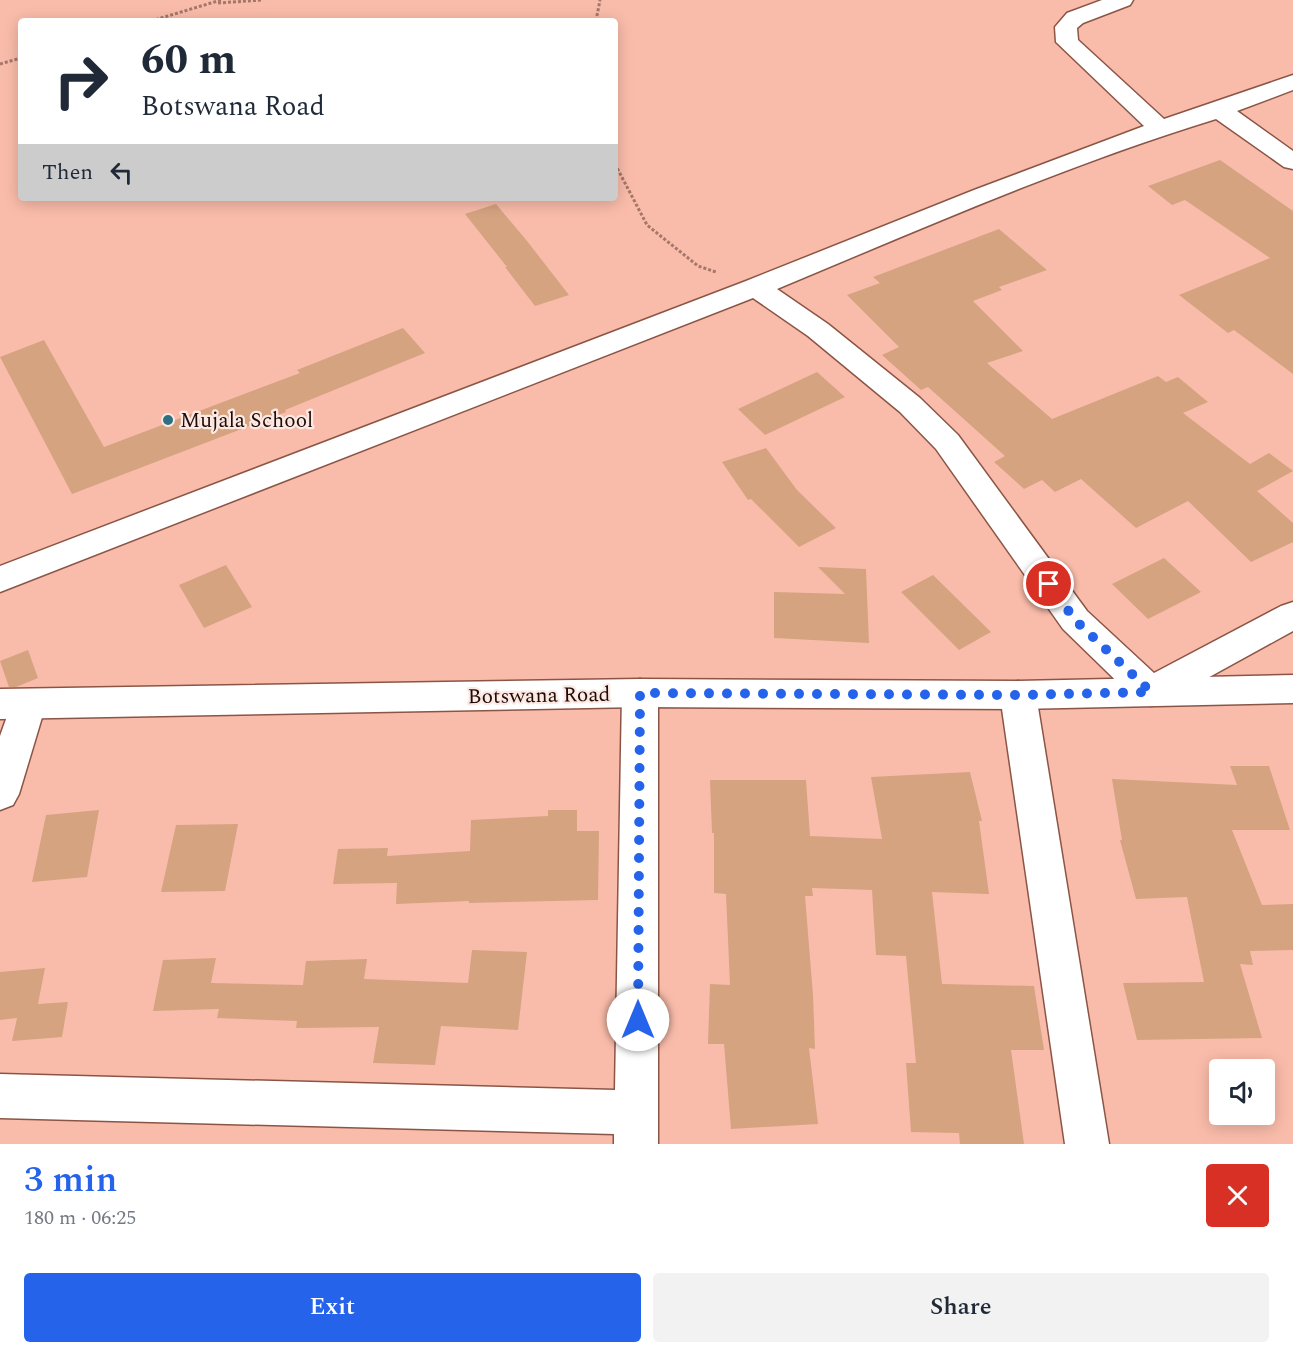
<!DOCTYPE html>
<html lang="en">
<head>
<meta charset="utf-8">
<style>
  body { margin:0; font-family:Spectral,serif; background:#f2f2f3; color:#1f2937; height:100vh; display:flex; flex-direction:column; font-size:22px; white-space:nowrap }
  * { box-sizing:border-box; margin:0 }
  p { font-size:20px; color:#747a83 }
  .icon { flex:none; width:33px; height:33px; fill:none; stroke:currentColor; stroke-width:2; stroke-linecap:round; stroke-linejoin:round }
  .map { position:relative; height:1144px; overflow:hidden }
  .details { display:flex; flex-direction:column; background:#fff; flex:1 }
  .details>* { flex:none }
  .hud { position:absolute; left:18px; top:18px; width:600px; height:183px; border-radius:6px; box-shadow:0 3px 15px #0003; background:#fff; color:#1f2937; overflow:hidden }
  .controls { position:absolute; left:1209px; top:1059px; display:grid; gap:12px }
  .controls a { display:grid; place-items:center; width:66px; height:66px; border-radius:6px; background:#fff; box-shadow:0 3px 15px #0003; font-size:30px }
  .pin { position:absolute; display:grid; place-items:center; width:51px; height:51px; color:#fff; margin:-26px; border:3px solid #fff; border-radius:50%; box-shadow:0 2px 6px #0007 }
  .me { position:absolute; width:66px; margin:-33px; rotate:0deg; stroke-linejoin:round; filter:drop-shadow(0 0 4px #0008) }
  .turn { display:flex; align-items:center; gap:21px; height:126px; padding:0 24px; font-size:27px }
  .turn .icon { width:78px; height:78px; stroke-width:2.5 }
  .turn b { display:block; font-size:42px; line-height:51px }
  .then { display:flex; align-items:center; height:57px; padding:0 24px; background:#0003; gap:12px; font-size:22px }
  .round { display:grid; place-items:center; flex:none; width:63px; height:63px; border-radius:6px; background:#f2f2f3 }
  .overview { display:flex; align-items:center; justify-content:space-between; height:102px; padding:0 24px }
  h1 { font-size:36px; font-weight:600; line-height:45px; color:#2563eb }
  .action { display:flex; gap:12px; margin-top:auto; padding:12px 24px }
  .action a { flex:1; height:69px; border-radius:6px; background:#2563eb; color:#fff; font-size:24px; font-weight:600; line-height:69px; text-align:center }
  .action a+a { background:#f2f2f3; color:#1f2937 }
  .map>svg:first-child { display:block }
  .building { fill:#d5a380 }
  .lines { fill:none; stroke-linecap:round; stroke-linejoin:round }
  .minor-casing { stroke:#8b5546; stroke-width:3 }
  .tertiary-casing { stroke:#8b5546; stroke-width:3 }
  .path { stroke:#a5776a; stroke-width:3; stroke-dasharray:3 2; stroke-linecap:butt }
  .minor { fill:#fff; fill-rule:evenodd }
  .tertiary { fill:#fff; fill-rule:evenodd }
  .route { stroke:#2563eb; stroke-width:10; stroke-dasharray:0 18 }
  .poi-dot { fill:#2d7081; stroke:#fce9e3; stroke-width:2 }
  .labels { text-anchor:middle; stroke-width:4.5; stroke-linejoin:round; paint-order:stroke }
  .poi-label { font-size:21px; fill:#200b06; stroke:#fce9e3; text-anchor:start }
  .street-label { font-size:21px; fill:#200b06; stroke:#fce9e3 }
</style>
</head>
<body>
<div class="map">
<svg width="1293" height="1144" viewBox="0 0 1293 1144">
  <rect width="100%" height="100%" fill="#fabcaa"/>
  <g class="building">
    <polygon points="1220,160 1293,211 1293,374 1234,330 1228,333 1179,295 1270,258 1185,200 1172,205 1148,186"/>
    <polygon points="496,204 527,241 569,295 535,306 505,267 507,267 465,214"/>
    <polygon points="999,229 1047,270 999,287 1002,290 973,301 1023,351 987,363 1052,419 1158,376 1166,382 1178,377 1208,402 1183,413 1250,464 1269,453 1293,471 1257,491 1293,523 1293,542 1251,562 1188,501 1136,528 1081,479 1055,492 1042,480 1024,489 994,462 1005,456 928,387 921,390 882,355 899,347 847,295 880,283 873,277"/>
    <polygon points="403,328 425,353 285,410 286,412 72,494 0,357 44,340 104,447 300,373 297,370"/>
    <polygon points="817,372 845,397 765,435 738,409"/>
    <polygon points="766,448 797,490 836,528 799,547 751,499 748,500 722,462"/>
    <polygon points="1164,558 1201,592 1148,619 1112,584"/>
    <polygon points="226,565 252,607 204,628 179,585"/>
    <polygon points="818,567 866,569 869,643 774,638 774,592 845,594"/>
    <polygon points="933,575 991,632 959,650 901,592"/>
    <polygon points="28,650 38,678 16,687 9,687 0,661"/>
    <polygon points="1230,766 1269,766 1290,830 1232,830 1262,905 1293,904 1293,950 1250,951 1253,965 1240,964 1262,1038 1137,1040 1123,983 1204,982 1187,897 1136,899 1120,840 1122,840 1112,779 1237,785"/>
    <polygon points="970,772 982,821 979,821 989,894 932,892 942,984 1034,986 1044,1050 1011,1050 1024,1144 960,1144 959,1133 911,1132 906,1063 916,1063 906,956 876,955 872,890 812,888 813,896 805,896 813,995 815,1049 809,1048 818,1124 731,1129 724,1044 708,1044 710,984 730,985 726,894 714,893 714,833 712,833 710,780 806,780 810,836 882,839 871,777"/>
    <polygon points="99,810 87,877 32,882 46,815"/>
    <polygon points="548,810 577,810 577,831 599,831 598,900 469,903 469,901 396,904 397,883 333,884 338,849 388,848 387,856 470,851 471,820 548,816"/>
    <polygon points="238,824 225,891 161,892 176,825"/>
    <polygon points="472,950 527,952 518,1030 441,1026 435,1065 373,1063 379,1027 296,1028 297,1021 217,1018 219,1009 153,1011 163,960 216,958 211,983 303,985 306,961 367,959 364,979 468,983"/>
    <polygon points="45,968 38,1004 68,1002 62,1037 12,1041 17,1018 0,1020 0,972"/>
  </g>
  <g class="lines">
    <g class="minor-casing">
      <g id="minor">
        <path d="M 1102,0 L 1133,0 L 1130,5 L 1083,23 L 1077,28 L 1078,40 L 1164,119 L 1293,75 L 1293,90 L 1237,111 L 1293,151 L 1293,169 L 1284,167 L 1216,119 C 1066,165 921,229 777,289 L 828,324 L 920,398 L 958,435 L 1087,611 L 1154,673 L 1281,606 L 1293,602 L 1293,631 L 1164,702 L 1151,706 L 1138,702 L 1063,629 L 936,449 L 900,412 L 808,336 L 753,298 L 0,592 L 0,566 L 746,281 L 974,190 L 1144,126 L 1056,42 L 1055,27 L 1067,13 Z"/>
        <polygon points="640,679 653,683 658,693 658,1144 614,1144 614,1134 0,1118 0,1074 615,1090 622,693 627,683"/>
        <polygon points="1018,681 1031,685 1036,695 1109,1144 1065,1144 1000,695 1005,685"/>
        <polygon points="28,689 41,694 46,704 19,794 13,805 0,810 0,736 15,694"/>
      </g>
    </g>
    <g class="tertiary-casing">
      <polygon id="tertiary" points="1293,675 1293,703 1018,709 640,707 0,719 0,689 640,679 1018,681"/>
    </g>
    <g class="path">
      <polyline points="218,3 262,0"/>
      <polyline points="151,21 221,0"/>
      <polyline points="596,21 600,0"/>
      <polyline points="0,64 21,58"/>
      <polyline points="615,164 647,225 698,266 716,272"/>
    </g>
    <use href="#minor" class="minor"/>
    <use href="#tertiary" class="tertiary"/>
  </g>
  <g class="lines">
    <polyline class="route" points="638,1020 640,693 1018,695 1151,692 1075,620 1049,584"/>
  </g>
  <circle class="poi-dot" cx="168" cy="420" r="6"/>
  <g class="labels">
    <g class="poi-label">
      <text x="180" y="427">Mujala School</text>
    </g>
    <g class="street-label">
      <text transform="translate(539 695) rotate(-1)" y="7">Botswana Road</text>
    </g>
  </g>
</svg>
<div class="controls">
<a><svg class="icon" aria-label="sound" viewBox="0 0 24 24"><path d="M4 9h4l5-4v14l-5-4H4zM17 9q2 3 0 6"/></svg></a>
</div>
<div class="pin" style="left:1049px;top:584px;background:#d93025"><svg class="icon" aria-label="arrive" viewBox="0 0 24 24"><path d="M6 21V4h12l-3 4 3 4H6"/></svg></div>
<svg class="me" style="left:638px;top:1020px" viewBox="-20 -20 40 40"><circle r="19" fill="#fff"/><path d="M0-13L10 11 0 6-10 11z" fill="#2563eb"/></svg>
<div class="hud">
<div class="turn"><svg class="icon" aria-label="right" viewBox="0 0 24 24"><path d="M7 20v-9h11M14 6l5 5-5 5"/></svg><div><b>60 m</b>Botswana Road</div></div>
<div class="then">Then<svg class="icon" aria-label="left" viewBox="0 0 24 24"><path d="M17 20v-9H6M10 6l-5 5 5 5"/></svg></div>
</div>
</div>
<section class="details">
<div class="overview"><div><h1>3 min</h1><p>180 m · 06:25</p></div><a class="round" style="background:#d93025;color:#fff"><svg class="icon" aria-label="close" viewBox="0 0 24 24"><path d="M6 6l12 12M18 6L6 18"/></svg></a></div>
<div class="action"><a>Exit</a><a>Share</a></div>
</section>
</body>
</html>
